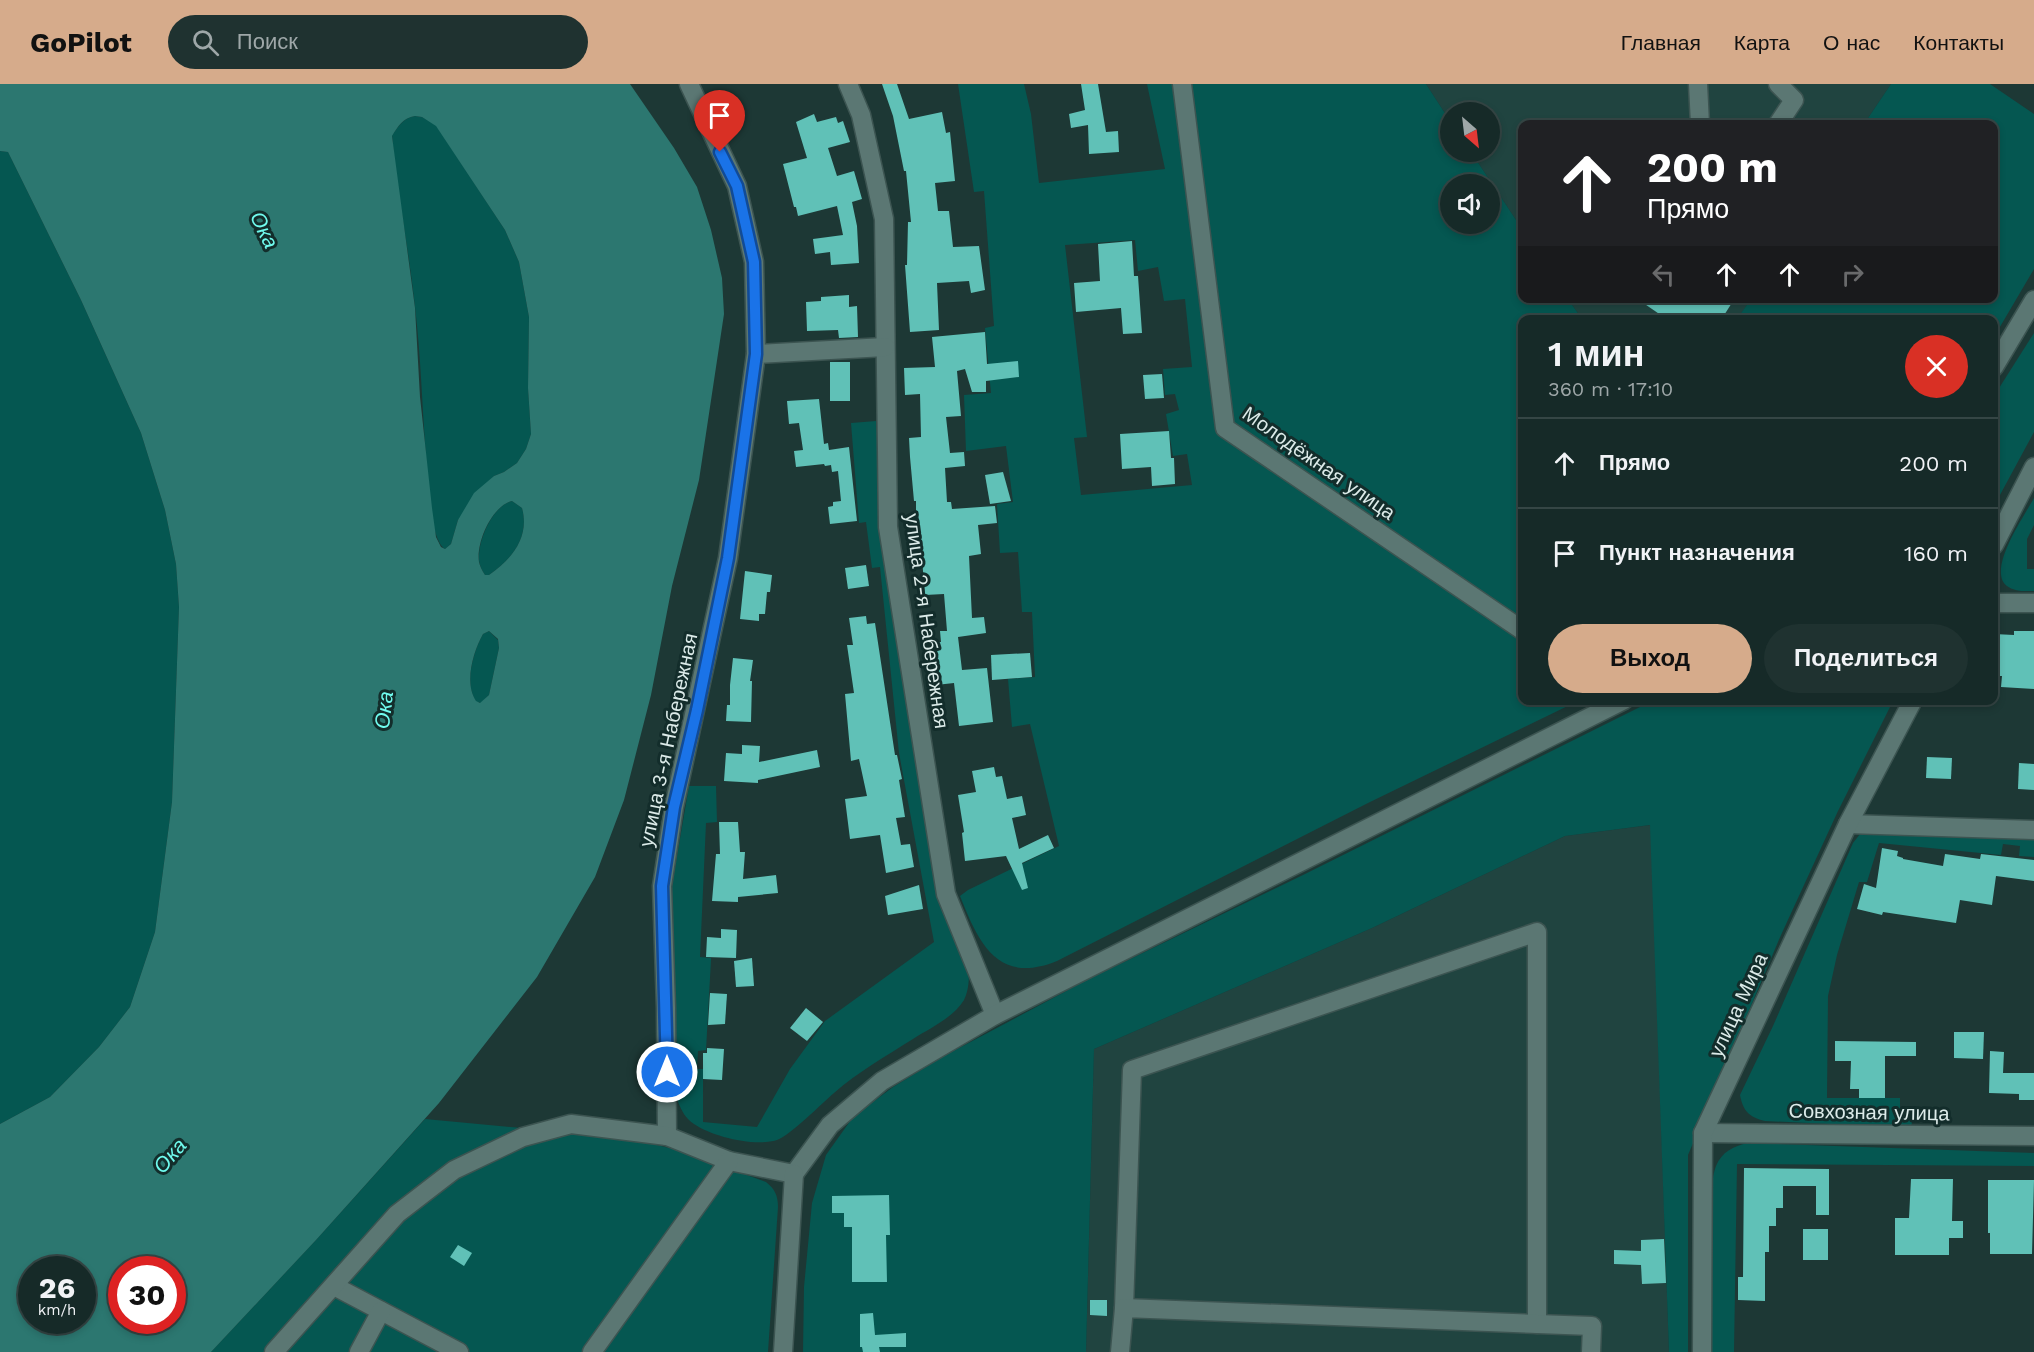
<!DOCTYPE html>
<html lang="ru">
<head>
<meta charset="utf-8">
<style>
  body { margin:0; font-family:"Work Sans",sans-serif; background:#1f3230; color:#f1f3f6; height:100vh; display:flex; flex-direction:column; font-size:22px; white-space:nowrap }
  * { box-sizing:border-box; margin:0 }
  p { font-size:20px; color:#9ea7a8 }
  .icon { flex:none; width:33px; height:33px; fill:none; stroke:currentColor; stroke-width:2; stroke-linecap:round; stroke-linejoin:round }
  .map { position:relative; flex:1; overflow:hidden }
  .panel { position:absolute; left:1518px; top:231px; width:480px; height:390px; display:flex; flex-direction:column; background:#162a28; border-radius:12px; box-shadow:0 3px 9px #0003,0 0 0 2px #354645 }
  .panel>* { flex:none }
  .hud { position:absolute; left:1518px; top:36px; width:480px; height:183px; border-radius:12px; box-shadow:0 3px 9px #0003,0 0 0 2px #354645; background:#202124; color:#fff; overflow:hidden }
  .needle { width:39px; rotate:152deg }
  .fabs { position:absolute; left:1440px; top:18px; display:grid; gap:12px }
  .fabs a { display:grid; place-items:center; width:60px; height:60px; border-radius:50%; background:#162a28; box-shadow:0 3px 9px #0003,0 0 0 2px #354645; font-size:30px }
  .speed { position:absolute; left:18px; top:1172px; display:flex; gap:12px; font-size:30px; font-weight:700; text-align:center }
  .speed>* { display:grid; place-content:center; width:78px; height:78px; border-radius:50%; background:#162a28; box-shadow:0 3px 9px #0003,0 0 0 2px #354645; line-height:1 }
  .speed small { font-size:15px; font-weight:400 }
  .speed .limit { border:9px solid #d22; background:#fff; color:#111 }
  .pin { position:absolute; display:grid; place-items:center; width:51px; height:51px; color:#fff; margin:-62px -26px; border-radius:50% 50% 50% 0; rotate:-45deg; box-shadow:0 0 6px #0007 }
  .pin .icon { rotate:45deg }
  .me { position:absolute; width:66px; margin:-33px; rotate:0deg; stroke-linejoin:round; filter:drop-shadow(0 0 4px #0008) }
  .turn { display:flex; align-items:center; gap:21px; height:126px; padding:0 30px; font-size:27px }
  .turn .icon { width:78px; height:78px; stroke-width:2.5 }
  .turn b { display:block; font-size:42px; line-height:51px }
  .lanes { display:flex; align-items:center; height:57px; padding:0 30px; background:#0003; justify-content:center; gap:30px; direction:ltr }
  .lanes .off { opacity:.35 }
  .round { display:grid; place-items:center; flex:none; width:63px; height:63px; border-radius:32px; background:#1f3230 }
  .head { display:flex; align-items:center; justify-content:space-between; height:102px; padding:0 30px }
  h1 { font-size:36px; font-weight:600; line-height:45px }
  .cta { display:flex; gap:12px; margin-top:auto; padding:12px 30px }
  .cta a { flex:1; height:69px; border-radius:36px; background:#d6ab8b; color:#111; font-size:24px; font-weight:600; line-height:69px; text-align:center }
  .cta a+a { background:#1f3230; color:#f1f3f6 }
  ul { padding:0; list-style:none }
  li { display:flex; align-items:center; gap:18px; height:90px; padding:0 30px; border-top:2px solid #354645 }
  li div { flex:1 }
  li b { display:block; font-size:22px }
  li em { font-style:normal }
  header { display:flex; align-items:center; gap:36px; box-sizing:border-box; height:84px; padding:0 30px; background:#d6ab8b; color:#111 }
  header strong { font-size:28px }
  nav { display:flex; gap:33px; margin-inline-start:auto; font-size:21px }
  .search { width:420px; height:54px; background:#1f3230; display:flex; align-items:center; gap:15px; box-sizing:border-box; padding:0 21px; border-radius:33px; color:#9ea7a8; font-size:22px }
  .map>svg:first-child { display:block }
  .built { fill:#204440 }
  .green { fill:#055751; fill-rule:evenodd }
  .water { fill:#2c7770; fill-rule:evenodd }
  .building { fill:#60c1b7 }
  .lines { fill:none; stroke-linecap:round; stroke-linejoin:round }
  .minor-casing { stroke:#3c5451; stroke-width:21 }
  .minor { stroke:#5b7773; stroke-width:18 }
  .route-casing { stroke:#114b97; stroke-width:15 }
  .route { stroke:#1a73e8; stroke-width:10 }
  .labels { text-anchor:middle; stroke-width:6; stroke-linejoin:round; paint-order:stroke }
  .street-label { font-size:20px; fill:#dcebe9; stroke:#132d2b }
  .water-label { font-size:21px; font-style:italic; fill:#70fbee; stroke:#132d2b }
</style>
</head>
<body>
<header>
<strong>GoPilot</strong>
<div class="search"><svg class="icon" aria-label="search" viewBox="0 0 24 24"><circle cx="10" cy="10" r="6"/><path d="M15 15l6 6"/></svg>Поиск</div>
<nav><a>Главная</a><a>Карта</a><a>О нас</a><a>Контакты</a></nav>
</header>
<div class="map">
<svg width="2034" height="1268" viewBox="0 0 2034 1268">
  <rect width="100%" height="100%" fill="#1d3835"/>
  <g class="built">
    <polygon points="1426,0 1891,0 1864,40 1522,40 1522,145 1471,68 1490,68 1490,28 1450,28 1450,37"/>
    <polygon points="1568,215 1751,215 1737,236 1582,235"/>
    <polygon points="1651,741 1669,1268 1086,1268 1094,965 1372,844 1565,752"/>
  </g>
  <g class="green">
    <path d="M 958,0 L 1024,0 L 1031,30 L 1039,99 L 1165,85 L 1147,0 L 1426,0 L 1450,37 L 1450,68 L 1471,68 L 1522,145 L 1522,214 L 1568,215 L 1582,235 L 1522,236 L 1522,616 L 1578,617 L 1368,719 L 1057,877 C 998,901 979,860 960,812 L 968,806 L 1059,762 L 1030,640 L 1012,643 L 1008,595 L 1035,593 L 1032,528 L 1022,528 L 1018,468 L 1000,469 L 997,420 L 1013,418 L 1006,362 L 966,367 L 964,311 L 991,309 L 985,244 L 994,242 L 984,107 L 974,108 ZM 1450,100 L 1490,100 L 1490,140 L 1450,140 ZM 1135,156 L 1138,187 L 1158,183 L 1164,217 L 1185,215 L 1192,283 L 1163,285 L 1165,311 L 1175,310 L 1179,326 L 1166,330 L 1173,372 L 1187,370 L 1192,401 L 1081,411 L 1074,354 L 1087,353 L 1065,161 Z"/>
    <polygon points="1891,0 1990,0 2034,30 2034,185 1994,253 1994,236 1737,235 1751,215 1994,214 1994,40 1864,40"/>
    <path d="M 415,32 L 422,33 L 436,41 L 505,146 L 519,178 L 529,233 L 528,304 L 531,350 L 526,365 L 517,379 L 504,388 L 494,392 L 458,436 L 451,460 L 445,465 C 429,455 428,392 426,373 C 422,323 421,273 415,223 C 409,166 397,109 392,51 C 399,42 403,34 415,32 Z"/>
    <polygon points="0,67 8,68 81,216 141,349 165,426 176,480 179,523 172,718 155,848 130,923 99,963 50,1013 0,1040"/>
    <polygon points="2034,249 2034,348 1994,422 1994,312"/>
    <path d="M 876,337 L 886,455 L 969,884 C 969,895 969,906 964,916 C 953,934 930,944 913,955 C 886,972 858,988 834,1009 C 821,1020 791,1051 777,1056 C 755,1063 713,1053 694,1040 C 685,1034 682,1027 678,1018 L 671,807 L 689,702 L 716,702 L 717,738 L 706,739 L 700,873 L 711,874 L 711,876 L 706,966 L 698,967 L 697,985 L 703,985 L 703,1038 L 757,1043 L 790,985 L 825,937 L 934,858 L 899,669 L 880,483 L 872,484 L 866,438 L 859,439 L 851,339 Z"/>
    <path d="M 2034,414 L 2034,441 L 2027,455 L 2027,485 L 2034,485 L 2034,507 C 2025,507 2015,508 2007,502 C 1986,486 2025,431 2034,414 Z"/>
    <path d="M 512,417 L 522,424 C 530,453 512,475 489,491 L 485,491 C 482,487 480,482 479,477 C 477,458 492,422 512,417 Z"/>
    <path d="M 489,547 L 498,556 L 499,564 L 489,611 L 481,619 L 476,618 C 464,599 473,568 483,550 Z"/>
    <polygon points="1652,617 1893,617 1838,727 1781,851 1688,1071 1688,1268 1669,1268 1650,741 1565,752 1372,844 1094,965 1086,1268 803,1268 804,1203 812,1119 826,1071 853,1033 893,1003 944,972 1085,897 1303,791"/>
    <path d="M 1864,745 L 2034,749 L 2034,773 L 2019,772 L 2020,762 L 2003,760 L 2001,771 L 1879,759 L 1867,798 L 1859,798 L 1837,871 L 1828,912 L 1827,1014 L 1900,1014 L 1900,1032 L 1913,1033 L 1911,1044 L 1765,1037 C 1749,1033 1743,1027 1740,1011 L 1773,942 L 1853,759 Z"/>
    <path d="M 425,1035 L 629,1054 L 681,1067 L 766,1098 C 775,1105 778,1112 778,1123 L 768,1268 L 211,1268 L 316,1156 Z"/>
    <path d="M 1748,1059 L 2034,1069 L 2034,1082 L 1737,1080 L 1734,1268 L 1712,1268 C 1711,1220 1710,1172 1712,1124 C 1712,1110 1711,1095 1716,1082 C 1722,1068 1733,1062 1748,1059 Z"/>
  </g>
  <path class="water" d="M 0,0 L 630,0 L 674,64 L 697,103 L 711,146 L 722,194 L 724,230 L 699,396 L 672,502 L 651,611 L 624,716 L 595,793 L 537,893 L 439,1019 L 316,1156 L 211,1268 L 0,1268 L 0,1040 L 50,1013 L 99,963 L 130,923 L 155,848 L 172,718 L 179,523 L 176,480 L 165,426 L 141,349 L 81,216 L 8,68 L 0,67 ZM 415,32 L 422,33 L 436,42 L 505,146 L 519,178 L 529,233 L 528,304 L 531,350 L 526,365 L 517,379 L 504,388 L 494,392 L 474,409 L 458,436 L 451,460 L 445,465 L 441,463 L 436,453 L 432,424 L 420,313 L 415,224 L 392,52 C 398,42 403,34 415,32 ZM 512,417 L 522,424 C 530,453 512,475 489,491 L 485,491 C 482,487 480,482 479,478 C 476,458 492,422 512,417 ZM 489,547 L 498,555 L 499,564 L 489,611 L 480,619 L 476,617 C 464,599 473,568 483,550 ZM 32,1185 L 82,1185 L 82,1236 L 32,1236 ZM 122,1185 L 172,1185 L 172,1236 L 122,1236 Z"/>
  <g class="building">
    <polygon points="882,0 897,0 909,35 942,28 946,49 950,48 955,97 935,99 938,127 949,127 953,163 979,162 985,206 971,209 969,197 937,199 939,246 910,248 905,181 907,181 908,138 911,138 906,87 904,87 893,32"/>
    <polygon points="1081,0 1098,0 1106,48 1118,47 1119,68 1089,70 1088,41 1071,44 1069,30 1085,26"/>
    <polygon points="814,30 817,38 836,33 838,39 843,37 850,58 828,64 837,92 854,87 862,115 852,118 857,142 859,179 831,181 830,168 815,170 813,155 843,151 837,122 798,132 796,123 794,123 783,80 807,74 796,38"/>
    <polygon points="1132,157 1134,192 1138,192 1142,249 1123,250 1121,224 1076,228 1074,199 1100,197 1098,160"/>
    <polygon points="849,211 849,223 857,222 858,253 839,254 838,246 807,247 806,218 821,217 821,213"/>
    <polygon points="1636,214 1735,214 1721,236 1668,236"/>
    <polygon points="985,248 987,280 1018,277 1019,293 986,297 986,308 972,308 965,285 957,287 961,332 946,333 950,369 964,368 965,382 945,384 947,418 951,418 952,425 995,422 997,439 978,441 981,470 969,472 972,534 984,533 986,549 958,553 962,586 987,584 993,638 959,642 954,599 936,601 931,559 941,558 940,547 947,547 944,510 925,511 918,427 916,427 916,417 914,417 910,373 909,354 921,353 920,310 905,311 904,284 935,283 932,253"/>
    <rect x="830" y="278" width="20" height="39"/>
    <polygon points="1162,290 1164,314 1145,315 1143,291"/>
    <polygon points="819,315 824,360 828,359 829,366 849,363 857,437 830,440 828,423 833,422 833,418 841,417 838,387 832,388 831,381 825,382 824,380 796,383 794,367 803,366 799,339 789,340 787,317"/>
    <polygon points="1169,347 1171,374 1174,374 1175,400 1152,402 1151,383 1122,385 1120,350"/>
    <polygon points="1003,388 1011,417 990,420 985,391"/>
    <polygon points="866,481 869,502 848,505 845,484"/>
    <polygon points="745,487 772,491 770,508 767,508 765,530 759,530 759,537 740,535"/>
    <polygon points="866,532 867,540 875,539 895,671 897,671 902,695 899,696 905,733 896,734 901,761 910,760 914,783 886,789 880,751 850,755 845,715 867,712 859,675 851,677 845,610 854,609 847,561 853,561 849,534"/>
    <polygon points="2014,547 2034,547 2034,605 2001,603 2002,592 1994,592 1994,550 2014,551"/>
    <polygon points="1030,569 1032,593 992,596 991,571"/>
    <polygon points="733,574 753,576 750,597 752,597 751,638 726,637 727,621 730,621 730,601"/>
    <polygon points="742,661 760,662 759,678 817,666 820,683 758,696 758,699 724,697 726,669 742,670"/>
    <polygon points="1927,673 1952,674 1951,695 1926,694"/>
    <polygon points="2019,679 2034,680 2034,706 2018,705"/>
    <polygon points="994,683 996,693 1002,692 1007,715 1022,712 1026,731 1012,734 1019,765 1048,751 1054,764 1022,779 1028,804 1022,806 1006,772 965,777 962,749 964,748 958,711 976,708 972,687"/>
    <polygon points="719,738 738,738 740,768 745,768 743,795 776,791 778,809 738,813 738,818 712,817 716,770 720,770"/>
    <polygon points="1882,764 1898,767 1897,772 1903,774 1903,775 1943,782 1945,770 1980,775 1981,770 2034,776 2034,797 1996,792 1992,821 1960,816 1956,839 1883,828 1882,831 1857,825 1864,800 1876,804"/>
    <polygon points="919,801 923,825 888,831 885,812"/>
    <polygon points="721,845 737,846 736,874 706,873 707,853 721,854"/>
    <polygon points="752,874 754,902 736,903 734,877"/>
    <polygon points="710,909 727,910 725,940 708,941"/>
    <polygon points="806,924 823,938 807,957 790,944"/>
    <polygon points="1954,948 1984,948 1983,975 1954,974"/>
    <polygon points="1835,957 1916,958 1916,972 1885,972 1885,1014 1859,1014 1859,1005 1850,1005 1851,977 1835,977"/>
    <polygon points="707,964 724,965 722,996 703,995 703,969 707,969"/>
    <polygon points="1990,967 2004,968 2003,989 2034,989 2034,1016 2019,1016 2019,1010 1989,1009"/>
    <polygon points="1744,1084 1829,1085 1829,1131 1816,1131 1816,1102 1783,1102 1783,1124 1776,1124 1776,1142 1769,1142 1769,1168 1765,1168 1765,1217 1738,1216 1738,1193 1743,1193"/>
    <polygon points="1911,1095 1953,1095 1952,1137 1963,1137 1963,1154 1949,1154 1949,1171 1895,1171 1895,1134 1909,1134"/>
    <polygon points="1988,1096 2034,1096 2032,1170 1990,1170 1990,1149 1988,1149"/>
    <polygon points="889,1111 890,1151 886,1151 887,1198 852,1198 852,1143 844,1143 844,1129 832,1129 832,1112"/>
    <rect x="1803" y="1145" width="25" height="31"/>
    <polygon points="1664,1155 1666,1199 1642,1200 1641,1181 1614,1180 1614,1166 1641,1167 1641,1156"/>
    <polygon points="458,1161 472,1169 464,1182 450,1173"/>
    <polygon points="1090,1216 1107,1216 1107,1232 1090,1231"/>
    <polygon points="873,1229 875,1251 906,1249 906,1263 879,1263 880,1268 863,1268 862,1263 860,1263 860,1230"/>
  </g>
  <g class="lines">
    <g class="minor-casing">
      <g id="minor">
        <polyline points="689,0 737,102 754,178 756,270"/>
        <polyline points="848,0 861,31 884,135 888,443 946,810 995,931"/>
        <polyline points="1182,0 1225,344 1522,546"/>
        <polyline points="1698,0 1700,40"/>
        <polyline points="1778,40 1794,16 1778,0"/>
        <polyline points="1994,283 2034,216"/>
        <polyline points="1994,461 2034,383"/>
        <polyline points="1994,519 2034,519"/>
        <polyline points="1848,740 2034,746"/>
        <polyline points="1703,1049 2034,1052"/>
        <polyline points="667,1052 666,924 662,802 674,723 728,474 756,270 885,263"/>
        <polyline points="794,1090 830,1041 882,997 995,931 1624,616"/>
        <polyline points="334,1202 459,1268"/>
        <polyline points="1124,1224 1132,986 1537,848 1537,1240"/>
        <polyline points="274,1268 397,1130 454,1086 523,1053 571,1040 667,1052 729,1077 794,1090"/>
        <polyline points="359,1268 381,1227"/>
        <polyline points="592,1268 729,1077"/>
        <polyline points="783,1268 794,1090"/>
        <polyline points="1120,1268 1124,1224 1592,1242 1591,1268"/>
        <polyline points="1702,1268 1703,1049 1848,740 1913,616"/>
      </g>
    </g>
    <use href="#minor" class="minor"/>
  </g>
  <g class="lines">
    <g class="route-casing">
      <polyline id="route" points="667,988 662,802 674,723 697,626 728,474 756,270 754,178 737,102 720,68"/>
    </g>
    <use href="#route" class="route"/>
  </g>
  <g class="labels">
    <g class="street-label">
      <text transform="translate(1319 379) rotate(35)" y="7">Молодёжная улица</text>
      <text transform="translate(927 537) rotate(82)" y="7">улица 2-я Набережная</text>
      <text transform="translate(668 656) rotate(-78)" y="7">улица 3-я Набережная</text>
      <text transform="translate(1738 921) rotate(-65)" y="7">улица Мира</text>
      <text transform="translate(1869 1028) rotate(1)" y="7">Совхозная улица</text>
    </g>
    <g class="water-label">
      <text transform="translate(264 146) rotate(64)" y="7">Ока</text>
      <text transform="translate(384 626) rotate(-83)" y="7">Ока</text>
      <text transform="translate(170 1072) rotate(-49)" y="7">Ока</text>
    </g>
  </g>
</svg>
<div class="fabs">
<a><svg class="needle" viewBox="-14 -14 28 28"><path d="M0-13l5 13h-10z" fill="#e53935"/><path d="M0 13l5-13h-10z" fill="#9ea7a8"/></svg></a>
<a><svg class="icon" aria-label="sound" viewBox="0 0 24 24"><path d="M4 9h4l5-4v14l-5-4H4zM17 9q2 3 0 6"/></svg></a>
</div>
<div class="speed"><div>26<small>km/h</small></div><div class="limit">30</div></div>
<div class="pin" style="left:720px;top:68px;background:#d93025"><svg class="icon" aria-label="arrive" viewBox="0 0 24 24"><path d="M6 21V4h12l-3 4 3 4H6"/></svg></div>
<svg class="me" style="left:667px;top:988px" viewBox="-20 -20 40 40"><circle r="17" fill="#1a73e8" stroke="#fff" stroke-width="3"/><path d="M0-11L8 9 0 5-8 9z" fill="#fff"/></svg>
<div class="hud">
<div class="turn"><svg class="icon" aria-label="ahead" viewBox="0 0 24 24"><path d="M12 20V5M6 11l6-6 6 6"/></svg><div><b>200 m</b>Прямо</div></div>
<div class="lanes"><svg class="icon off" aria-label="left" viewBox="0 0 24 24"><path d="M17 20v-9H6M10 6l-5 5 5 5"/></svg><svg class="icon" aria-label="ahead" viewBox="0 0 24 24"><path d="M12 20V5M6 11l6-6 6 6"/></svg><svg class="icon" aria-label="ahead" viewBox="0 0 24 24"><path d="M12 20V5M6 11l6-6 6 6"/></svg><svg class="icon off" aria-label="right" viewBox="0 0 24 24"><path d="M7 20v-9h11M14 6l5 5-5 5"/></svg></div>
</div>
<section class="panel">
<div class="head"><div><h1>1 мин</h1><p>360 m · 17:10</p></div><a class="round" style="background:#d93025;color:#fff"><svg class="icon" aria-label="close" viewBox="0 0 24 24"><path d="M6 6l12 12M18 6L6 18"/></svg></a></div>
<ul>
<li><svg class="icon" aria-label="ahead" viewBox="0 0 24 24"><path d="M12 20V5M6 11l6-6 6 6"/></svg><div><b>Прямо</b></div><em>200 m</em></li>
<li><svg class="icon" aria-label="arrive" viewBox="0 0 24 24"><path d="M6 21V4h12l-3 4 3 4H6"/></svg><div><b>Пункт назначения</b></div><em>160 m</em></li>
</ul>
<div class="cta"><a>Выход</a><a>Поделиться</a></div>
</section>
</div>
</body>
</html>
